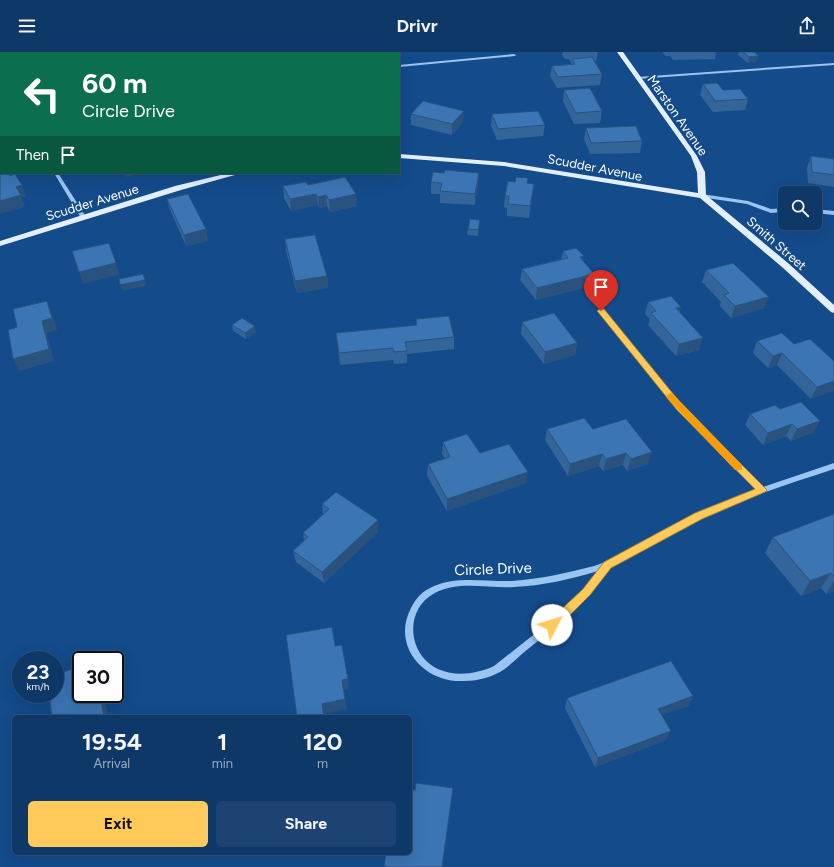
<!DOCTYPE html>
<html lang="en">
<head>
<meta charset="utf-8">
<style>
  body { margin:0; font-family:Figtree,sans-serif; background:#1c4371; color:#f1f3f6; height:100vh; display:flex; flex-direction:column; font-size:15px; white-space:nowrap }
  * { box-sizing:border-box; margin:0 }
  p { font-size:13px; color:#9bacc0 }
  .icon { flex:none; width:22px; height:22px; fill:none; stroke:currentColor; stroke-width:2; stroke-linecap:round; stroke-linejoin:round }
  .map { position:relative; flex:1; overflow:hidden }
  .drawer { position:absolute; left:12px; top:663px; width:400px; height:140px; display:flex; flex-direction:column; background:#0e3868; border-radius:6px; box-shadow:0 4px 16px #0002,0 0 0 1px #2e527c }
  .drawer>* { flex:none }
  .hud { position:absolute; left:0px; top:0px; width:400px; height:122px; box-shadow:0 4px 16px #0002,0 0 0 1px #2e527c; background:#0b6e4f; color:#fff; overflow:hidden }
  .fabs { position:absolute; left:778px; top:134px; display:grid; gap:8px }
  .fabs a { display:grid; place-items:center; width:44px; height:44px; border-radius:6px; background:#0e3868; box-shadow:0 4px 16px #0002,0 0 0 1px #2e527c; font-size:20px }
  .speed { position:absolute; left:12px; top:599px; display:flex; gap:8px; font-size:20px; font-weight:700; text-align:center }
  .speed>* { display:grid; place-content:center; width:52px; height:52px; border-radius:50%; background:#0e3868; box-shadow:0 4px 16px #0002,0 0 0 1px #2e527c; line-height:1 }
  .speed small { font-size:10px; font-weight:400 }
  .speed .limit { border:2px solid #111; border-radius:6px; background:#fff; color:#111 }
  .pin { position:absolute; display:grid; place-items:center; width:34px; height:34px; color:#fff; margin:-41px -17px; border-radius:50% 50% 50% 0; rotate:-45deg; box-shadow:0 0 4px #0007 }
  .pin .icon { rotate:45deg }
  .me { position:absolute; width:44px; margin:-22px; rotate:50deg; stroke-linejoin:round; filter:drop-shadow(0 0 3px #0008) }
  .turn { display:flex; align-items:center; gap:14px; height:84px; padding:0 16px; font-size:18px }
  .turn .icon { width:52px; height:52px; stroke-width:2.5 }
  .turn b { display:block; font-size:28px; line-height:34px }
  .then { display:flex; align-items:center; height:38px; padding:0 16px; background:#0003; gap:8px; font-size:15px }
  .eta { display:flex; justify-content:space-evenly; align-items:center; height:68px; text-align:center }
  .eta b { font-size:24px; font-weight:700; line-height:28px }
  .action { display:flex; gap:8px; margin-top:auto; padding:8px 16px }
  .action a { flex:1; height:46px; border-radius:6px; background:#ffca59; color:#111; font-size:16px; font-weight:700; line-height:46px; text-align:center }
  .action a+a { background:#1c4371; color:#f1f3f6 }
  header { display:flex; justify-content:space-between; align-items:center; height:52px; padding:0 16px; background:#0e3868; font-size:18px; font-weight:700 }
  .map>svg:first-child { display:block }
  .lines { fill:none; stroke-linecap:round; stroke-linejoin:round }
  .minor { fill:#9ac4f1; fill-rule:evenodd }
  .major { fill:#e3efff; fill-rule:evenodd }
  .wall { fill:#33659b }
  .shaded-wall { fill:#29527e }
  .building { fill:#3b75b4; stroke:#29527e }
  .route { fill:#ffca59; stroke:#a6833a }
  .slow { fill:#f59e0b }
  .labels { text-anchor:middle; stroke-width:4; stroke-linejoin:round; paint-order:stroke }
  .far-street-label { font-size:13px; fill:#fff; stroke:#134b8b }
  .street-label { font-size:15px; fill:#fff; stroke:#134b8b }
</style>
</head>
<body>
<header><svg class="icon" aria-label="menu" viewBox="0 0 24 24"><path d="M4 6h16M4 12h16M4 18h16"/></svg>Drivr<svg class="icon" aria-label="share" viewBox="0 0 24 24"><path d="M12 15V3M7 8l5-5 5 5M5 13v7h14v-7"/></svg></header>
<div class="map">
<svg width="834" height="815" viewBox="0 0 834 815">
  <rect width="100%" height="100%" fill="#134b8b"/>
  <g class="lines">
    <g class="minor">
      <polygon points="116,0 124,0 123,1 115,1"/>
      <polygon points="330,0 334,0 335,1 331,1"/>
      <polygon points="514,2 516,3 515,4 399,15 399,13"/>
      <polygon points="834,11 834,13 637,27 635,26 637,25"/>
      <rect x="0" y="29" width="1" height="4"/>
      <polygon points="54,121 58,121 86,165 85,166 81,166"/>
      <polygon points="702,142 748,149 771,157 785,156 785,160 771,161 747,152 700,145 699,144"/>
      <polygon points="815,157 834,159 834,163 815,161"/>
      <path d="M 601,257 L 603,258 L 682,354 L 763,435 L 834,411 L 834,417 C 789,432 743,446 699,467 C 683,475 666,484 650,492 C 641,498 632,504 622,509 C 619,511 613,513 610,515 C 603,521 594,537 588,545 C 570,564 549,580 528,597 C 519,604 510,614 500,620 C 489,626 476,629 464,629 C 424,631 391,594 411,556 C 415,548 421,540 430,536 C 455,523 485,530 512,529 C 540,527 567,521 594,514 C 617,507 638,492 659,480 C 691,463 723,450 757,437 L 678,358 L 599,260 L 599,258 ZM 598,519 L 584,538 L 566,557 L 494,614 C 477,622 455,625 438,617 C 407,602 404,557 435,541 C 459,528 489,537 514,535 C 542,534 571,527 598,519 Z"/>
    </g>
    <g class="major">
      <polygon points="617,0 623,0 697,104 705,120 706,143 788,211 834,253 834,261 831,260 782,215 700,146 504,114 399,106 399,102 504,110 698,141 697,120 691,104"/>
      <polygon points="229,121 242,121 181,138 0,194 0,189 175,134"/>
    </g>
  </g>
  <g class="wall">
    <polygon points="563,0 598,0 596,9 594,9 602,22 600,33 557,36 550,24 552,14 571,12 571,10 569,7 565,7 562,3"/>
    <polygon points="663,0 716,0 715,7 673,8 670,4 666,4 663,1"/>
    <polygon points="739,0 754,0 757,9 748,11 738,3"/>
    <polygon points="703,32 748,47 745,58 713,60 700,43"/>
    <polygon points="564,38 602,59 600,71 574,72 563,49"/>
    <polygon points="411,62 463,70 452,83 411,73"/>
    <polygon points="492,62 545,73 543,84 497,88 491,74"/>
    <polygon points="586,76 642,89 640,101 590,102 584,87"/>
    <polygon points="811,104 834,107 834,135 808,131 807,116"/>
    <polygon points="444,121 479,121 478,132 475,153 440,151 440,142 431,142 431,130"/>
    <polygon points="527,131 533,143 529,166 507,164 507,156 504,155 505,144"/>
    <polygon points="308,133 357,154 330,160 327,154 319,156 318,153 291,159 284,146 283,134"/>
    <polygon points="167,147 208,189 186,194 170,158"/>
    <polygon points="480,168 478,184 467,183 468,177"/>
    <polygon points="285,187 327,224 328,236 297,241 286,199"/>
    <polygon points="563,199 583,209 594,222 592,234 536,248 520,228 522,217 561,207"/>
    <polygon points="706,218 764,256 731,266 720,254 721,250 702,230"/>
    <polygon points="648,250 699,298 676,304 648,273 650,267 645,262"/>
    <polygon points="416,267 454,285 454,297 407,302 407,311 394,312 393,308 340,313 336,281 416,273"/>
    <polygon points="522,270 577,291 575,303 544,312 521,282"/>
    <polygon points="232,273 256,280 246,287 233,279"/>
    <polygon points="757,289 794,292 834,309 811,347 777,313 768,316 753,301"/>
    <polygon points="780,357 814,380 791,389 786,384 763,393 745,373 750,362"/>
    <polygon points="547,377 593,377 648,412 627,419 623,413 603,419 599,414 568,424 545,388"/>
    <polygon points="443,390 480,401 526,431 447,459 427,424 428,412 445,407 442,402"/>
    <polygon points="322,452 378,468 378,480 324,531 296,510 293,499 304,489 303,481 323,463"/>
    <polygon points="834,462 834,539 826,542 821,536 801,544 765,501 773,485"/>
    <polygon points="693,644 688,654 662,663 666,688 595,715 565,656 567,646"/>
  </g>
  <g class="shaded-wall">
    <polygon points="379,0 399,0 391,1 379,1"/>
    <polygon points="759,4 757,9 748,11 749,5"/>
    <polygon points="464,59 463,70 452,83 452,72"/>
    <polygon points="125,121 143,121 126,125"/>
    <polygon points="479,121 478,132 475,153 475,142"/>
    <polygon points="534,132 533,143 529,166 530,154"/>
    <polygon points="22,133 26,145 22,146 25,155 0,162 0,149 16,135"/>
    <polygon points="316,142 318,153 291,159 290,147"/>
    <polygon points="356,142 357,154 330,160 329,148"/>
    <polygon points="326,143 327,154 319,156 318,145"/>
    <polygon points="206,177 208,189 186,194 184,183"/>
    <polygon points="584,204 582,216 580,205"/>
    <polygon points="116,211 119,223 83,232 79,220"/>
    <polygon points="594,222 592,234 536,248 537,236"/>
    <polygon points="327,224 328,236 297,241 295,229"/>
    <polygon points="145,228 147,234 122,239 120,233"/>
    <polygon points="769,245 764,256 731,266 735,254"/>
    <polygon points="47,249 52,261 57,278 47,281 54,309 19,319 13,307 42,269"/>
    <polygon points="681,255 678,266 676,256"/>
    <polygon points="255,274 256,280 246,287 245,281"/>
    <polygon points="703,286 699,298 676,304 679,292"/>
    <polygon points="577,291 575,303 544,312 545,300"/>
    <polygon points="782,301 777,313 768,316 773,304"/>
    <polygon points="834,329 834,339 811,347 817,335"/>
    <polygon points="820,369 814,380 791,389 797,377"/>
    <polygon points="792,372 786,384 763,393 768,381"/>
    <polygon points="652,400 648,412 627,419 631,407"/>
    <polygon points="626,401 623,413 603,419 606,407"/>
    <polygon points="602,402 599,414 568,424 570,412"/>
    <polygon points="528,420 526,431 447,459 447,447"/>
    <polygon points="378,468 378,480 324,531 322,520"/>
    <polygon points="831,521 821,536 801,544 810,529"/>
    <polygon points="834,529 834,539 826,542"/>
    <polygon points="348,627 349,637 343,638 342,628"/>
    <polygon points="100,642 104,642 108,665 104,665"/>
    <polygon points="693,644 688,654 654,666 658,657"/>
    <polygon points="345,647 347,657 323,662 324,665 322,652"/>
    <polygon points="671,679 666,688 595,715 598,706"/>
  </g>
  <g class="building">
    <polygon points="164,0 172,0 172,1 159,1"/>
    <polygon points="183,0 187,0 187,1 178,1"/>
    <polygon points="743,0 754,0 759,4 749,5"/>
    <polygon points="592,5 602,22 558,25 552,14 575,12 572,7"/>
    <polygon points="717,31 723,38 740,37 748,47 715,49 703,32"/>
    <polygon points="590,36 602,59 576,61 564,38"/>
    <polygon points="423,49 464,59 452,72 411,62"/>
    <polygon points="538,59 545,73 498,77 492,62"/>
    <polygon points="636,74 642,89 591,91 586,76"/>
    <polygon points="811,104 834,107 834,123 812,120"/>
    <polygon points="0,113 1,113 1,121 8,121 10,124 15,122 22,133 16,135 21,143 0,149"/>
    <polygon points="445,118 479,121 475,142 440,139 442,131 431,130 433,120 444,121"/>
    <polygon points="345,125 356,142 329,148 326,143 318,145 316,142 290,147 283,134 306,130 308,133"/>
    <polygon points="516,125 528,126 527,131 534,132 530,154 508,152 509,144 505,144 508,129 515,130"/>
    <polygon points="188,142 206,177 184,183 167,147"/>
    <polygon points="470,167 480,168 478,178 468,177"/>
    <polygon points="315,183 327,224 295,229 285,187"/>
    <polygon points="109,191 116,211 79,220 72,199"/>
    <polygon points="576,196 584,204 580,205 594,222 537,236 522,217 568,206 563,199"/>
    <polygon points="733,211 769,245 735,254 724,243 729,241 706,218"/>
    <polygon points="143,222 145,228 120,233 119,227"/>
    <polygon points="671,244 681,255 676,256 703,286 679,292 651,261 656,259 648,250"/>
    <polygon points="47,249 52,266 42,269 49,297 13,307 8,278 17,275 13,257"/>
    <polygon points="554,261 577,291 545,300 522,270"/>
    <polygon points="449,264 454,285 405,290 407,299 394,300 393,296 339,301 336,281 417,273 416,267"/>
    <polygon points="242,266 255,274 245,281 232,273"/>
    <polygon points="782,281 794,292 810,287 834,309 834,329 817,335 782,301 773,304 757,289"/>
    <polygon points="801,350 820,369 797,377 792,372 768,381 750,362 775,353 780,357"/>
    <polygon points="584,366 593,377 626,367 652,400 631,407 626,401 606,407 602,402 570,412 547,377"/>
    <polygon points="467,382 480,401 509,392 528,420 447,447 428,412 450,405 443,390"/>
    <polygon points="336,440 378,468 322,520 293,499 308,485 303,481 329,457 322,452"/>
    <polygon points="834,462 834,524 831,521 810,529 773,485"/>
    <polygon points="332,575 335,594 342,593 348,627 342,628 345,647 322,652 324,665 297,665 286,583"/>
    <polygon points="671,609 693,644 658,657 671,679 598,706 567,646"/>
    <polygon points="81,614 81,642 100,642 104,665 52,665 49,642 55,642 55,623"/>
    <polygon points="416,731 453,736 442,815 390,815 384,814 386,801 410,801 410,738 415,738"/>
  </g>
  <polygon class="route" points="601,256 604,257 683,354 767,438 765,440 702,467 611,516 590,543 556,577 552,578 548,577 547,573 548,570 583,537 604,510 695,461 755,437 677,358 598,260 597,259"/>
  <polygon class="slow" points="670,341 673,342 742,413 742,418 735,418 667,346 666,344"/>
  <g class="labels">
    <g class="far-street-label">
      <text transform="translate(678 63) rotate(55)" y="5">Marston Avenue</text>
      <text transform="translate(595 115) rotate(11)" y="5">Scudder Avenue</text>
      <text transform="translate(92 150) rotate(-17)" y="5">Scudder Avenue</text>
      <text transform="translate(777 191) rotate(41)" y="5">Smith Street</text>
    </g>
    <g class="street-label">
      <text transform="translate(493 517) rotate(-2)" y="5">Circle Drive</text>
    </g>
  </g>
</svg>
<div class="fabs">
<a><svg class="icon" aria-label="search" viewBox="0 0 24 24"><circle cx="10" cy="10" r="6"/><path d="M15 15l6 6"/></svg></a>
</div>
<div class="speed"><div>23<small>km/h</small></div><div class="limit">30</div></div>
<div class="pin" style="left:601px;top:259px;background:#d93025"><svg class="icon" aria-label="arrive" viewBox="0 0 24 24"><path d="M6 21V4h12l-3 4 3 4H6"/></svg></div>
<svg class="me" style="left:552px;top:573px" viewBox="-20 -20 40 40"><circle r="19" fill="#fff"/><path d="M0-13L10 11 0 6-10 11z" fill="#ffca59"/></svg>
<div class="hud">
<div class="turn"><svg class="icon" aria-label="left" viewBox="0 0 24 24"><path d="M17 20v-9H6M10 6l-5 5 5 5"/></svg><div><b>60 m</b>Circle Drive</div></div>
<div class="then">Then<svg class="icon" aria-label="arrive" viewBox="0 0 24 24"><path d="M6 21V4h12l-3 4 3 4H6"/></svg></div>
</div>
<section class="drawer">
<div class="eta">
<div><b>19:54</b><p>Arrival</p></div>
<div><b>1</b><p>min</p></div>
<div><b>120</b><p>m</p></div>
</div>
<div class="action"><a>Exit</a><a>Share</a></div>
</section>
</div>
</body>
</html>
